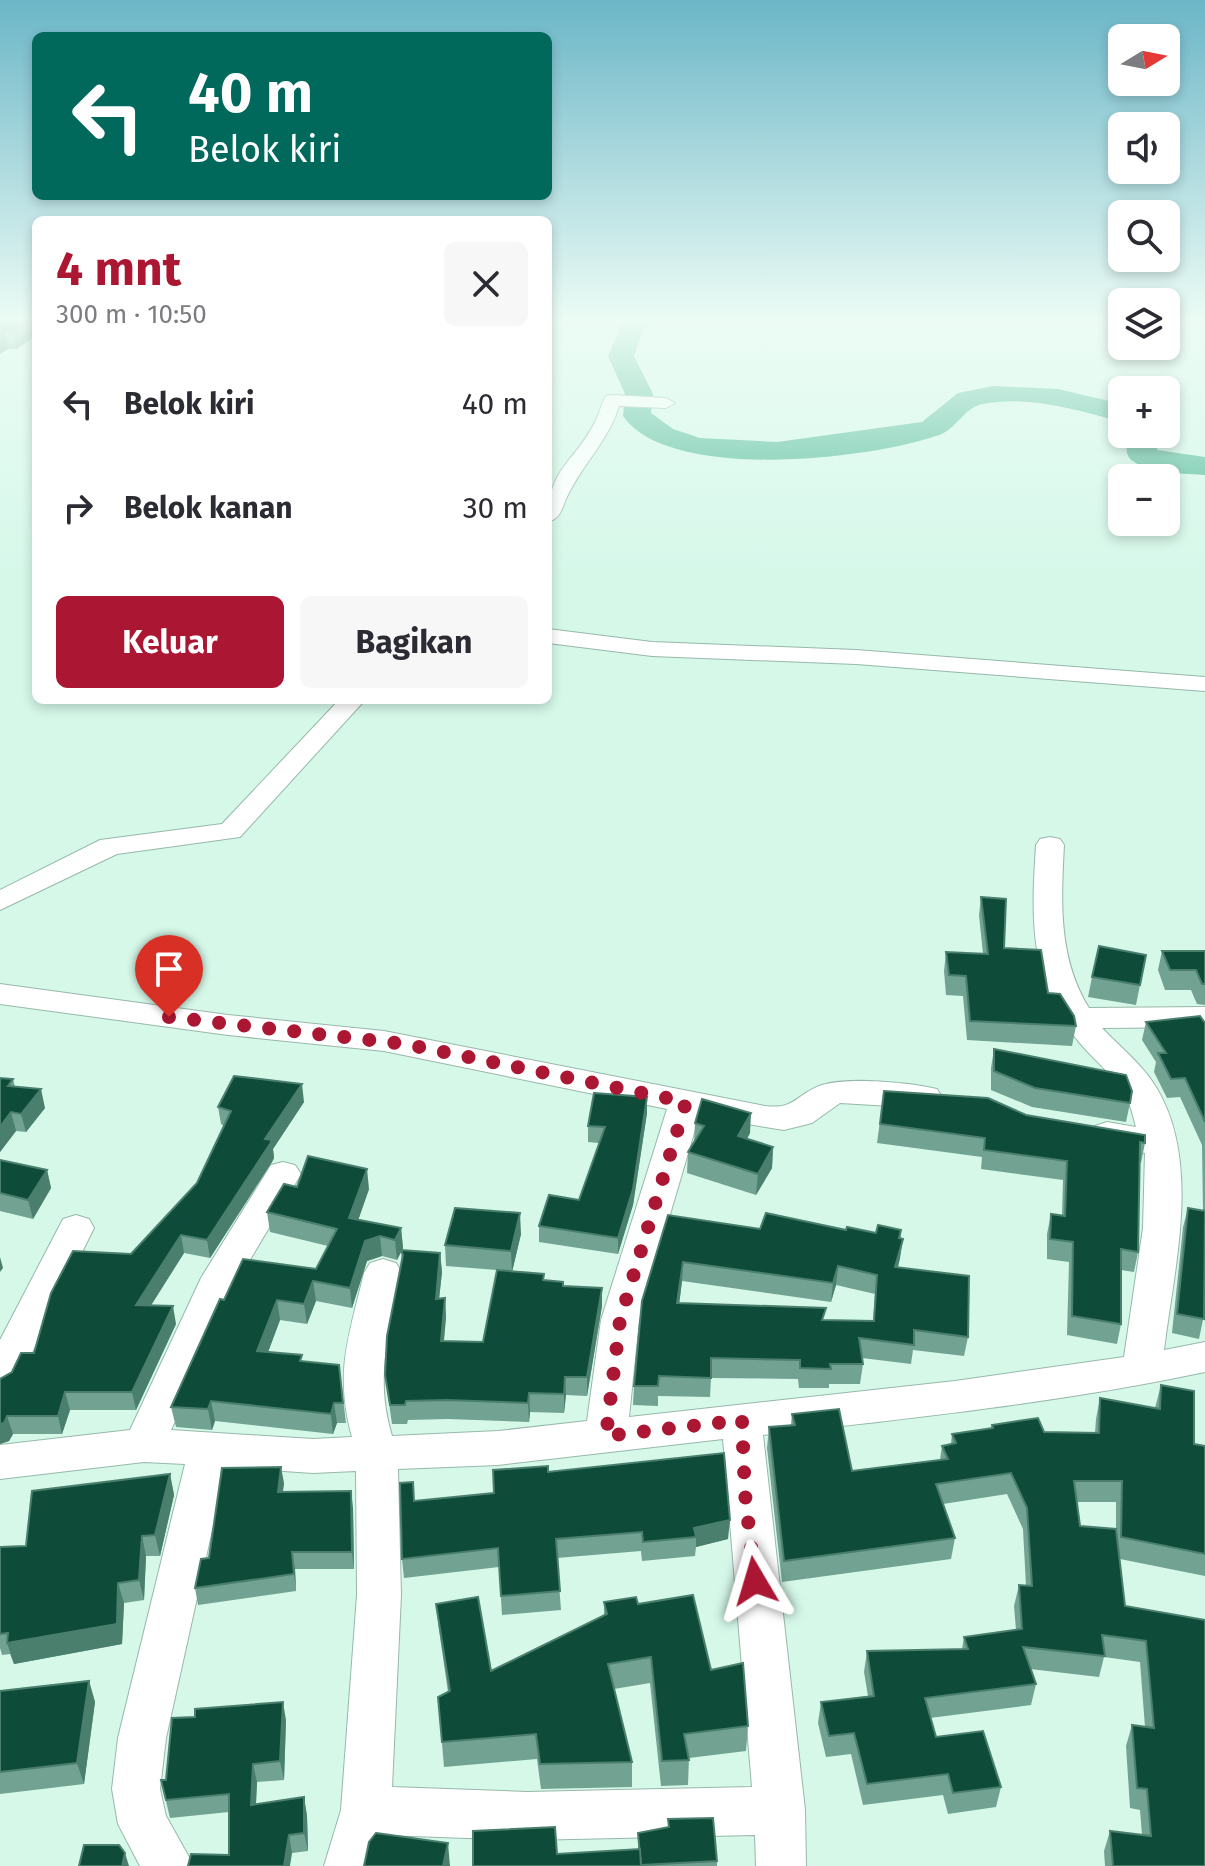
<!DOCTYPE html>
<html lang="id">
<head>
<meta charset="utf-8">
<style>
  body { margin:0; font-family:"Fira Sans",sans-serif; background:#f7f7f7; color:#2b2b33; height:100vh; display:flex; flex-direction:column; font-size:30px; white-space:nowrap }
  * { box-sizing:border-box; margin:0 }
  p { font-size:26px; color:#7c7c81 }
  .icon { flex:none; width:44px; height:44px; fill:none; stroke:currentColor; stroke-width:2; stroke-linecap:round; stroke-linejoin:round }
  .map { position:relative; flex:1; overflow:hidden }
  .side { position:absolute; left:32px; top:216px; width:520px; height:488px; display:flex; flex-direction:column; background:#fff; border-radius:12px; box-shadow:0 4px 12px #0003 }
  .side>* { flex:none }
  .banner { position:absolute; left:32px; top:32px; width:520px; height:168px; border-radius:12px; box-shadow:0 4px 12px #0003; background:#00695c; color:#fff; overflow:hidden }
  .needle { width:52px; rotate:80deg }
  .tools { position:absolute; left:1108px; top:24px; display:grid; gap:16px }
  .tools a { display:grid; place-items:center; width:72px; height:72px; border-radius:12px; background:#fff; box-shadow:0 4px 12px #0003; font-size:40px }
  .pin { position:absolute; display:grid; place-items:center; width:68px; height:68px; color:#fff; margin:-82px -34px; border-radius:50% 50% 50% 0; rotate:-45deg; box-shadow:0 0 8px #0007 }
  .pin .icon { rotate:45deg }
  .me { position:absolute; width:88px; margin:-44px; rotate:353deg; stroke-linejoin:round; filter:drop-shadow(0 0 6px #0008) }
  .turn { display:flex; align-items:center; gap:28px; height:168px; padding:0 24px; font-size:36px }
  .turn .icon { width:104px; height:104px; stroke-width:2.5 }
  .turn b { display:block; font-size:56px; line-height:68px }
  .round { display:grid; place-items:center; flex:none; width:84px; height:84px; border-radius:12px; background:#f7f7f7 }
  .overview { display:flex; align-items:center; justify-content:space-between; height:136px; padding:0 24px }
  h1 { font-size:48px; font-weight:700; line-height:60px; color:#ab1633 }
  .action { display:flex; gap:16px; margin-top:auto; padding:16px 24px }
  .action a { flex:1; height:92px; border-radius:12px; background:#ab1633; color:#fff; font-size:32px; font-weight:700; line-height:92px; text-align:center }
  .action a+a { background:#f7f7f7; color:#2b2b33 }
  ul { padding:0; list-style:none }
  li { display:flex; align-items:center; gap:24px; height:104px; padding:0 24px }
  li div { flex:1 }
  li b { display:block; font-size:30px }
  li em { font-style:normal }
  .map>svg:first-child { display:block }
  .lines { fill:none; stroke-linecap:round; stroke-linejoin:round }
  .river { fill:#4fb996; fill-rule:evenodd }
  .street-casing { stroke:#97b8aa; stroke-width:2 }
  .street { fill:#fff; fill-rule:evenodd }
  .wall { fill:#72a291; fill-rule:evenodd }
  .shaded-wall { fill:#4a7f6e }
  .building { fill:#0f4b39; stroke:#4a7f6e; stroke-width:2; fill-rule:evenodd }
  .route { stroke:#ab1633; stroke-width:14; stroke-dasharray:0 25.2 }
</style>
</head>
<body>
<div class="map">
<svg width="1205" height="1866" viewBox="0 0 1205 1866">
  <rect width="100%" height="100%" fill="#d5f8e9"/>
  <g class="lines">
    <g class="river">
      <path d="M 623,321 L 652,321 L 643,330 L 634,356 L 653,394 L 651,413 L 673,429 L 700,438 L 777,442 L 922,422 L 958,393 L 993,386 L 1058,389 L 1122,404 L 1122,422 C 1077,410 1030,395 983,404 C 964,407 957,429 939,435 C 872,459 669,483 623,416 L 625,394 L 608,356 Z"/>
      <path d="M 1128,434 L 1158,434 L 1157,450 L 1205,457 L 1205,475 C 1189,474 1132,473 1127,453 C 1126,448 1128,439 1128,434 Z"/>
    </g>
    <g class="street-casing">
      <g id="street">
        <path d="M 612,395 L 666,398 L 675,403 L 666,408 L 619,406 C 609,440 581,466 566,499 C 562,509 560,519 548,522 C 548,465 575,464 596,420 C 600,412 601,404 606,396 Z"/>
        <polygon points="548,629 652,642 856,650 1205,677 1205,691 856,664 652,656 548,643"/>
        <polygon points="339,700 365,700 240,837 117,854 0,910 0,890 100,840 222,824"/>
        <path d="M 1050,837 L 1060,839 L 1064,845 C 1061,902 1058,958 1089,1008 L 1205,1007 L 1205,1027 L 1102,1028 C 1119,1046 1143,1065 1156,1087 C 1202,1163 1174,1267 1164,1350 L 1205,1342 L 1205,1372 C 1059,1403 911,1418 763,1435 L 805,1810 L 806,1866 L 756,1866 L 755,1835 L 527,1840 L 384,1835 L 374,1866 L 324,1866 L 341,1810 L 357,1595 L 356,1471 L 313,1473 L 226,1467 L 166,1738 L 160,1789 L 166,1816 L 194,1866 L 140,1866 L 118,1824 L 112,1789 L 118,1738 L 185,1464 L 144,1462 L 0,1479 L 0,1445 L 130,1430 L 201,1278 L 271,1165 L 283,1162 L 295,1165 L 301,1174 L 238,1280 L 171,1430 L 313,1439 L 352,1437 C 334,1372 349,1336 364,1273 L 370,1263 L 383,1259 L 396,1263 L 402,1273 C 389,1332 374,1376 392,1436 L 498,1431 L 587,1421 L 601,1320 L 667,1109 L 384,1051 L 228,1035 L 0,1004 L 0,984 L 228,1015 L 384,1031 L 765,1106 C 796,1110 797,1093 822,1085 C 849,1077 909,1082 937,1089 L 942,1097 L 937,1105 L 925,1108 L 840,1103 L 812,1123 L 784,1130 L 699,1116 L 639,1320 L 629,1417 L 955,1381 L 1124,1357 L 1143,1228 L 1145,1153 L 1095,1142 L 1090,1134 L 1095,1126 L 1107,1122 L 1136,1127 C 1133,1116 1130,1102 1124,1092 C 1112,1074 1093,1059 1079,1042 C 1029,981 1031,920 1036,845 L 1040,839 ZM 723,1439 L 752,1787 L 527,1792 L 392,1787 L 401,1595 L 398,1469 L 498,1465 Z"/>
        <polygon points="76,1215 89,1219 94,1228 14,1389 0,1394 0,1340 63,1219"/>
      </g>
    </g>
    <use href="#street" class="street"/>
  </g>
  <g class="wall">
    <polygon points="0,321 36,321 17,349 8,349 0,354"/>
    <polygon points="981,897 1004,948 1048,993 1076,1026 1072,1046 967,1040 963,996 946,995 944,971 946,952 983,954 979,915"/>
    <polygon points="1162,951 1205,951 1205,1005 1197,1004 1191,990 1165,990 1158,970"/>
    <polygon points="1146,955 1136,1005 1088,997 1092,977"/>
    <polygon points="1146,1022 1205,1023 1205,1315 1204,1315 1199,1339 1172,1333 1183,1227 1188,1208 1203,1211 1202,1145 1180,1097 1167,1098 1154,1072 1156,1062 1142,1040"/>
    <polygon points="994,1049 1130,1103 1126,1122 1032,1107 991,1090 991,1068"/>
    <polygon points="0,1078 13,1079 15,1087 45,1108 26,1132 16,1131 0,1152"/>
    <polygon points="884,1091 1026,1115 1145,1143 1141,1163 1139,1162 1138,1252 1134,1272 1121,1270 1121,1324 1117,1344 1067,1335 1069,1262 1047,1259 1047,1234 1051,1214 1062,1216 1063,1180 981,1169 982,1157 877,1143"/>
    <polygon points="647,1097 647,1113 633,1205 618,1254 539,1242 539,1226 579,1200 599,1143 588,1142 588,1126"/>
    <polygon points="304,1102 273,1149 274,1158 272,1162 210,1258 184,1253 151,1305 176,1324 136,1410 70,1410 62,1434 13,1434 9,1441 0,1444 12,1372 34,1353 131,1254 197,1183 224,1126 221,1124 218,1107"/>
    <polygon points="695,1123 750,1133 747,1139 773,1147 772,1168 756,1195 687,1173 688,1152 694,1143"/>
    <polygon points="0,1160 47,1170 51,1188 33,1219 0,1211"/>
    <polygon points="297,1187 369,1189 358,1220 401,1228 403,1248 402,1250 440,1253 442,1272 439,1299 445,1298 446,1317 444,1341 483,1342 497,1270 446,1266 445,1245 521,1234 512,1272 545,1281 563,1282 564,1286 602,1306 587,1396 566,1395 564,1413 530,1412 529,1422 448,1419 408,1420 407,1424 392,1424 385,1375 402,1261 401,1252 397,1260 382,1256 367,1261 352,1308 316,1301 307,1324 280,1320 268,1352 303,1361 339,1365 346,1423 337,1423 333,1434 215,1421 212,1430 176,1427 171,1407 224,1300 316,1269 328,1246 270,1232 267,1212"/>
    <path d="M 668,1215 L 760,1229 L 846,1230 L 876,1233 L 901,1230 L 900,1258 L 898,1267 L 968,1337 L 964,1356 L 913,1350 L 911,1364 L 862,1358 L 863,1364 L 860,1384 L 829,1384 L 829,1388 L 799,1388 L 798,1379 L 711,1378 L 710,1397 L 658,1396 L 658,1406 L 633,1405 L 634,1386 ZM 682,1281 L 831,1302 L 836,1285 L 875,1294 L 873,1321 L 824,1320 L 679,1303 Z"/>
    <path d="M 1161,1385 L 1194,1444 L 1205,1446 L 1205,1576 L 1120,1559 L 1125,1606 L 1205,1620 L 1205,1866 L 1105,1866 L 1104,1851 L 1110,1831 L 1142,1835 L 1140,1810 L 1130,1808 L 1126,1746 L 1132,1725 L 1145,1727 L 1140,1662 L 1104,1657 L 1099,1677 L 1030,1669 L 1036,1684 L 1031,1705 L 930,1718 L 936,1737 L 1001,1787 L 996,1807 L 948,1814 L 943,1795 L 863,1805 L 851,1754 L 826,1757 L 818,1723 L 821,1702 L 868,1696 L 864,1672 L 867,1651 L 962,1649 L 964,1637 L 1016,1630 L 1014,1606 L 1019,1585 L 1026,1586 L 1023,1529 L 1007,1494 L 943,1504 L 955,1538 L 951,1559 L 782,1582 L 767,1448 L 769,1427 L 791,1425 L 792,1414 L 852,1471 L 940,1460 L 942,1446 L 951,1444 L 952,1434 L 991,1428 L 992,1425 L 1044,1432 L 1095,1433 L 1096,1419 L 1100,1398 L 1155,1408 ZM 1077,1502 L 1116,1502 L 1116,1529 L 1080,1526 Z"/>
    <polygon points="548,1472 728,1539 696,1547 695,1556 642,1561 641,1551 557,1558 561,1610 502,1615 499,1567 404,1578 402,1559 415,1501 494,1493"/>
    <polygon points="170,1474 174,1495 160,1556 146,1556 144,1600 124,1603 122,1644 14,1664 10,1654 2,1655 0,1648 0,1547 26,1546"/>
    <polygon points="284,1483 283,1492 353,1508 354,1569 295,1569 296,1591 198,1605 195,1588 209,1558"/>
    <polygon points="604,1602 638,1604 711,1670 748,1726 746,1751 689,1758 688,1785 661,1786 650,1683 614,1689 632,1762 632,1787 541,1789 537,1759 444,1767 438,1697 448,1692 439,1630 436,1604 491,1671 604,1615"/>
    <polygon points="89,1681 95,1702 84,1784 0,1794 0,1691"/>
    <polygon points="286,1720 284,1780 257,1782 256,1804 304,1797 307,1816 308,1851 292,1853 229,1855 229,1812 170,1818 161,1780 166,1780"/>
    <polygon points="668,1819 717,1861 717,1866 473,1866 557,1854 638,1850 638,1833 668,1828"/>
  </g>
  <g class="shaded-wall">
    <polygon points="28,321 36,321 36,335 17,349 14,332"/>
    <polygon points="5,331 8,349 0,354 0,334"/>
    <polygon points="302,1084 304,1102 273,1149 274,1158 272,1162 210,1258 207,1240 265,1139"/>
    <polygon points="41,1089 45,1108 26,1132 21,1114"/>
    <polygon points="647,1097 647,1113 633,1205 618,1254 618,1238"/>
    <polygon points="11,1112 16,1131 0,1152 0,1127"/>
    <polygon points="751,1113 750,1133 737,1157 738,1136"/>
    <polygon points="773,1147 772,1168 756,1195 758,1174"/>
    <polygon points="367,1169 369,1189 352,1238 349,1218"/>
    <polygon points="47,1170 51,1188 33,1219 28,1200"/>
    <polygon points="520,1213 521,1234 512,1272 511,1251"/>
    <polygon points="401,1228 403,1248 397,1260 395,1240"/>
    <polygon points="181,1235 184,1253 140,1323 136,1305"/>
    <polygon points="380,1236 382,1256 367,1261 352,1308 350,1288 365,1241"/>
    <polygon points="903,1239 900,1258 893,1286 895,1267"/>
    <polygon points="440,1253 442,1272 437,1317 436,1299"/>
    <polygon points="0,1257 3,1268 0,1272"/>
    <polygon points="683,1262 682,1281 677,1322 677,1303"/>
    <polygon points="838,1266 836,1285 831,1302 833,1283"/>
    <polygon points="313,1281 316,1301 307,1324 304,1304"/>
    <polygon points="602,1288 602,1306 587,1396 587,1377"/>
    <polygon points="445,1298 446,1317 442,1359 441,1341"/>
    <polygon points="277,1300 280,1320 261,1371 257,1351"/>
    <polygon points="173,1306 176,1324 136,1410 132,1392"/>
    <polygon points="565,1377 566,1395 564,1413 564,1394"/>
    <polygon points="65,1392 70,1410 62,1434 58,1416"/>
    <polygon points="529,1393 530,1412 529,1422 528,1403"/>
    <polygon points="211,1401 215,1421 212,1430 208,1409"/>
    <polygon points="334,1403 337,1423 333,1434 331,1414"/>
    <polygon points="7,1416 13,1434 9,1441 0,1444 0,1424"/>
    <polygon points="281,1467 284,1483 280,1509 278,1492"/>
    <polygon points="170,1474 174,1495 160,1556 155,1535"/>
    <polygon points="351,1491 353,1508 354,1569 352,1552"/>
    <polygon points="730,1520 728,1539 696,1547 696,1537 694,1528"/>
    <polygon points="142,1536 146,1556 144,1600 139,1580"/>
    <polygon points="292,1552 295,1569 296,1591 294,1574"/>
    <polygon points="118,1583 124,1603 122,1644 14,1664 7,1643"/>
    <polygon points="89,1681 95,1702 84,1784 77,1763"/>
    <polygon points="283,1702 286,1720 284,1780 280,1761"/>
    <polygon points="253,1764 257,1782 255,1823 251,1805"/>
    <polygon points="304,1797 307,1816 308,1851 304,1833"/>
    <polygon points="289,1835 292,1853 290,1866 284,1866"/>
    <polygon points="448,1843 450,1866 443,1866"/>
    <polygon points="125,1853 129,1866 122,1866"/>
  </g>
  <g class="building">
    <polygon points="0,321 28,321 14,332 5,331 0,334"/>
    <polygon points="981,897 1006,899 1004,948 1041,950 1048,993 1060,994 1074,1016 1076,1026 970,1021 966,976 949,975 946,952 988,954"/>
    <polygon points="1099,946 1146,955 1140,985 1092,977"/>
    <polygon points="1162,951 1205,951 1205,984 1202,984 1196,970 1170,970"/>
    <polygon points="1200,1016 1205,1023 1205,1122 1185,1078 1171,1079 1158,1053 1166,1053 1146,1022"/>
    <polygon points="994,1049 1126,1075 1132,1091 1130,1103 1035,1088 994,1071"/>
    <polygon points="234,1076 302,1084 265,1139 272,1140 270,1144 207,1240 181,1235 136,1305 173,1306 132,1392 65,1392 58,1416 7,1416 4,1423 0,1424 0,1379 12,1372 21,1353 34,1353 51,1293 73,1251 131,1254 197,1183 231,1111 218,1107"/>
    <polygon points="0,1078 13,1079 8,1086 41,1089 21,1114 11,1112 0,1127"/>
    <polygon points="884,1091 988,1098 1026,1115 1145,1135 1145,1143 1140,1142 1138,1252 1121,1249 1121,1324 1072,1316 1073,1242 1050,1239 1051,1214 1065,1216 1067,1161 984,1150 985,1138 880,1124"/>
    <polygon points="594,1093 647,1097 633,1189 618,1238 539,1226 549,1195 579,1200 605,1127 588,1126"/>
    <polygon points="702,1099 751,1113 738,1136 773,1147 758,1174 688,1152 704,1126 695,1123"/>
    <polygon points="308,1156 367,1169 349,1218 401,1228 395,1240 380,1236 365,1241 350,1288 313,1281 304,1304 277,1300 257,1351 302,1355 300,1361 339,1365 343,1403 334,1403 331,1414 211,1401 208,1409 171,1407 220,1299 224,1300 243,1259 316,1269 337,1229 267,1212 284,1184 297,1187"/>
    <polygon points="0,1160 47,1170 28,1200 0,1193"/>
    <polygon points="455,1208 520,1213 511,1251 445,1245"/>
    <polygon points="1188,1208 1205,1211 1204,1319 1177,1314"/>
    <path d="M 766,1213 L 846,1230 L 847,1227 L 876,1233 L 878,1225 L 901,1230 L 899,1238 L 903,1239 L 895,1267 L 969,1276 L 968,1337 L 914,1330 L 914,1345 L 859,1338 L 863,1364 L 830,1364 L 831,1369 L 800,1368 L 800,1360 L 711,1358 L 711,1378 L 659,1376 L 658,1386 L 634,1386 L 642,1301 L 668,1215 L 760,1229 ZM 683,1262 L 833,1283 L 838,1266 L 877,1275 L 874,1321 L 822,1320 L 826,1308 L 677,1303 Z"/>
    <polygon points="401,1250 440,1253 436,1299 445,1298 441,1341 483,1342 497,1270 544,1274 543,1280 563,1282 563,1286 602,1288 587,1377 565,1377 564,1394 529,1393 528,1403 447,1400 406,1401 405,1405 390,1405 385,1375 387,1336 403,1255"/>
    <polygon points="1161,1385 1194,1391 1194,1444 1205,1446 1205,1554 1121,1537 1122,1481 1074,1481 1080,1526 1116,1529 1125,1606 1205,1620 1205,1866 1113,1866 1110,1831 1151,1836 1147,1789 1137,1788 1132,1725 1154,1728 1146,1641 1102,1635 1105,1656 1023,1647 1036,1684 925,1698 936,1737 983,1731 1001,1787 953,1793 948,1774 867,1784 854,1733 829,1736 821,1702 874,1696 867,1651 968,1649 964,1637 1022,1629 1019,1585 1032,1586 1027,1508 1011,1473 936,1484 955,1538 784,1561 769,1427 795,1425 792,1414 839,1409 852,1471 948,1459 942,1446 956,1443 952,1434 993,1428 992,1425 1038,1418 1044,1432 1099,1433 1100,1398 1160,1409"/>
    <polygon points="724,1453 730,1520 694,1528 696,1537 643,1542 642,1532 556,1539 560,1591 501,1596 498,1548 402,1559 400,1483 413,1482 414,1501 494,1493 493,1470 548,1466 548,1472"/>
    <polygon points="281,1467 278,1492 351,1491 352,1552 292,1552 294,1574 195,1588 201,1559 209,1558 222,1468"/>
    <polygon points="170,1474 155,1535 142,1536 139,1580 118,1583 117,1624 7,1643 8,1633 0,1634 0,1547 26,1546 32,1491"/>
    <polygon points="693,1595 711,1670 743,1663 748,1726 684,1734 689,1760 662,1761 651,1657 608,1664 632,1762 540,1764 536,1734 442,1742 438,1697 450,1691 436,1604 478,1597 491,1671 607,1614 604,1602 636,1597 638,1604"/>
    <polygon points="89,1681 77,1763 0,1772 0,1691"/>
    <polygon points="283,1702 280,1761 253,1764 251,1805 304,1797 304,1833 289,1835 284,1866 188,1866 191,1854 229,1855 229,1794 166,1800 161,1780 166,1780 172,1718 195,1717 195,1709"/>
    <polygon points="713,1818 717,1861 641,1865 638,1833 669,1827 668,1819"/>
    <polygon points="555,1827 557,1854 640,1849 641,1866 473,1866 473,1831"/>
    <polygon points="376,1833 448,1843 443,1866 364,1866 369,1842"/>
    <polygon points="84,1845 119,1845 125,1853 122,1866 79,1866"/>
  </g>
  <linearGradient id="sky" x2="0" y2="1"><stop stop-color="#6bb6c7"/><stop offset="0.55" stop-color="#ecfcf5"/><stop offset="1" stop-color="#ecfcf5" stop-opacity="0"/></linearGradient>
  <rect width="1205" height="582" fill="url(#sky)"/>
  <g class="lines">
    <polyline class="route" points="169,1017 405,1044 686,1102 620,1320 606,1436 742,1420 745,1494 755,1581"/>
  </g>
</svg>
<div class="tools">
<a><svg class="needle" viewBox="-14 -14 28 28"><path d="M0-13l5 13h-10z" fill="#e53935"/><path d="M0 13l5-13h-10z" fill="#7c7c81"/></svg></a>
<a><svg class="icon" aria-label="sound" viewBox="0 0 24 24"><path d="M4 9h4l5-4v14l-5-4H4zM17 9q2 3 0 6"/></svg></a>
<a><svg class="icon" aria-label="search" viewBox="0 0 24 24"><circle cx="10" cy="10" r="6"/><path d="M15 15l6 6"/></svg></a>
<a><svg class="icon" aria-label="layers" viewBox="0 0 24 24"><path d="M12 4l9 5-9 5-9-5zM3 14l9 5 9-5"/></svg></a>
<a>+</a>
<a>−</a>
</div>
<div class="pin" style="left:169px;top:1017px;background:#d93025"><svg class="icon" aria-label="arrive" viewBox="0 0 24 24"><path d="M6 21V4h12l-3 4 3 4H6"/></svg></div>
<svg class="me" style="left:755px;top:1581px" viewBox="-20 -20 40 40"><path d="M0-17L14 15 0 8-14 15z" fill="#ab1633" stroke="#fff" stroke-width="4"/></svg>
<div class="banner">
<div class="turn"><svg class="icon" aria-label="left" viewBox="0 0 24 24"><path d="M17 20v-9H6M10 6l-5 5 5 5"/></svg><div><b>40 m</b>Belok kiri</div></div>
</div>
<section class="side">
<div class="overview"><div><h1>4 mnt</h1><p>300 m · 10:50</p></div><a class="round"><svg class="icon" aria-label="close" viewBox="0 0 24 24"><path d="M6 6l12 12M18 6L6 18"/></svg></a></div>
<ul>
<li><svg class="icon" aria-label="left" viewBox="0 0 24 24"><path d="M17 20v-9H6M10 6l-5 5 5 5"/></svg><div><b>Belok kiri</b></div><em>40 m</em></li>
<li><svg class="icon" aria-label="right" viewBox="0 0 24 24"><path d="M7 20v-9h11M14 6l5 5-5 5"/></svg><div><b>Belok kanan</b></div><em>30 m</em></li>
</ul>
<div class="action"><a>Keluar</a><a>Bagikan</a></div>
</section>
</div>
</body>
</html>
